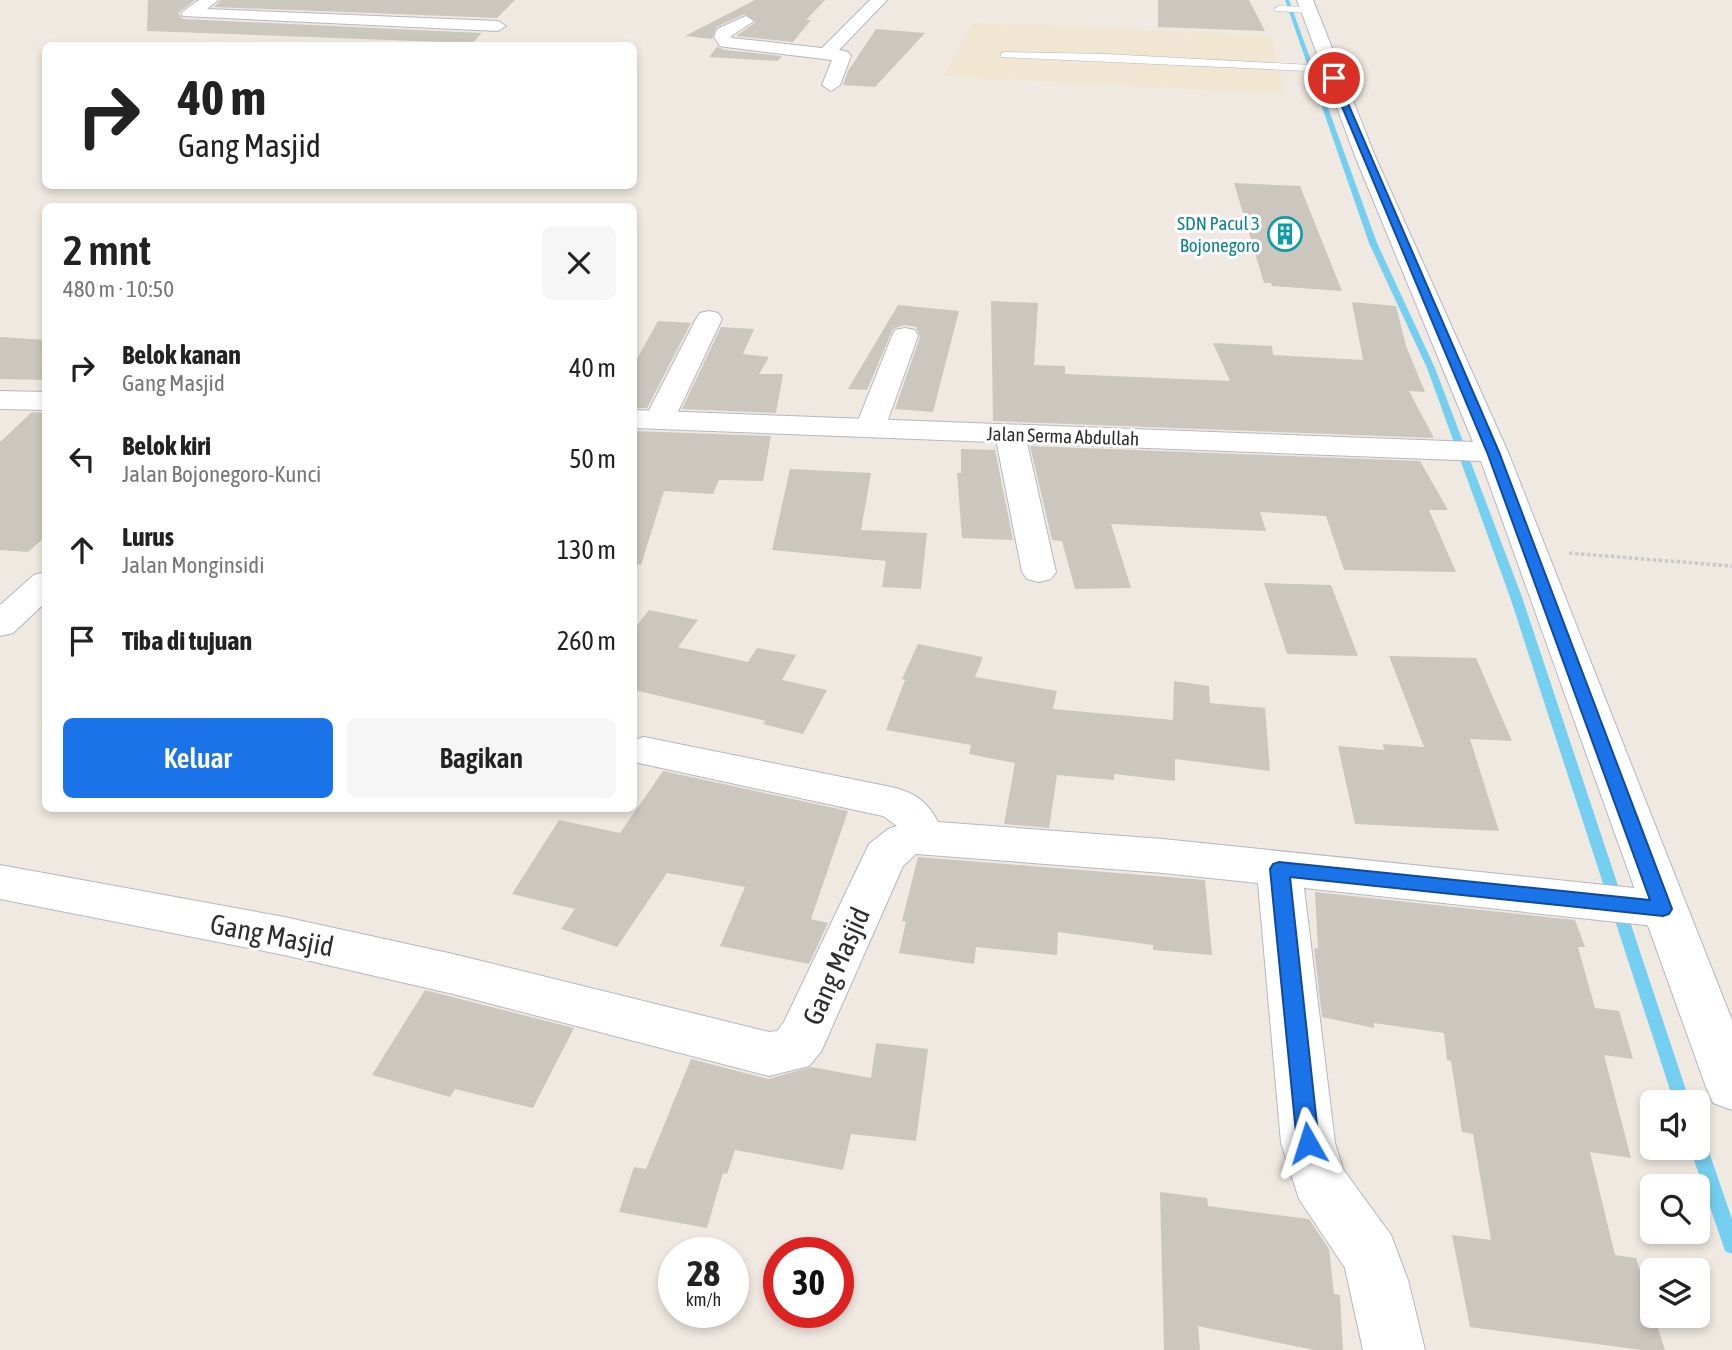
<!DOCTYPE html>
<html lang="id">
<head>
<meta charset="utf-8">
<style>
  body { margin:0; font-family:"Asap Condensed",sans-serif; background:#f6f6f6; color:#222; height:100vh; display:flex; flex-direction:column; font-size:26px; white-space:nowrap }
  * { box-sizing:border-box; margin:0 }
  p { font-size:23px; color:#767676 }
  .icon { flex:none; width:38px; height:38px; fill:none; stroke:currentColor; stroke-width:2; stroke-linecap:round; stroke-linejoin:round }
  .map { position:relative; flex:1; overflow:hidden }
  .details { position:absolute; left:42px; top:203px; width:595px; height:609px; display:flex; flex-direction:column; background:#fff; border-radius:10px; box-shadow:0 4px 10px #0003 }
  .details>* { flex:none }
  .top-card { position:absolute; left:42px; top:42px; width:595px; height:147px; border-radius:10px; box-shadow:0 4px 10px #0003; background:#fff; color:#222; overflow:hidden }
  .controls { position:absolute; left:1640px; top:1090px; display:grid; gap:14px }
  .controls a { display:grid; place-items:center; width:70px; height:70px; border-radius:10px; background:#fff; box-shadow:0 4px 10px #0003; font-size:35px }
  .speed { position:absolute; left:658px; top:1237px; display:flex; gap:14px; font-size:35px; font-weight:700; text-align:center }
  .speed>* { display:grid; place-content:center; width:91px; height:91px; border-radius:50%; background:#fff; box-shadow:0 4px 10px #0003; line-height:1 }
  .speed small { font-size:18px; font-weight:400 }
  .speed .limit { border:10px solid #d22; background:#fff; color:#111 }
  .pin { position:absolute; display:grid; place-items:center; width:60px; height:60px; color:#fff; margin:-30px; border:4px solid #fff; border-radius:50%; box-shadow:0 2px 7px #0007 }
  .me { position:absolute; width:77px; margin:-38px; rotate:354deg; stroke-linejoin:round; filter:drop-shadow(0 0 5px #0008) }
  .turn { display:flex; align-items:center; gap:24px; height:147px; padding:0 21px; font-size:32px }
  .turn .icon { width:91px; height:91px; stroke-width:2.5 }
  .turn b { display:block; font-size:49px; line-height:60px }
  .round { display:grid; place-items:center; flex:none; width:74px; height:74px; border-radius:10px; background:#f6f6f6 }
  .head { display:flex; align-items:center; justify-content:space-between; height:119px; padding:0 21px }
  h1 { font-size:42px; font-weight:600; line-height:52px }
  .cta { display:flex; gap:14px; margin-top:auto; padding:14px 21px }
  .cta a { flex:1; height:80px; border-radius:10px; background:#1a73e8; color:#fff; font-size:28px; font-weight:600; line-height:80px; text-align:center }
  .cta a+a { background:#f6f6f6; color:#222 }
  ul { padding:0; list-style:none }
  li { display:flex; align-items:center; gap:21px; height:91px; padding:0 21px }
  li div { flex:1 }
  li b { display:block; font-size:26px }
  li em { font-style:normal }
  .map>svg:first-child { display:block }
  .education { fill:#f0e6d1 }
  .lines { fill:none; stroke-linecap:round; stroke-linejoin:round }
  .stream { fill:#75cff0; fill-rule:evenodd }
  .building { fill:#cbc7bf }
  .service-casing { stroke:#b4b7c1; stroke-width:1 }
  .minor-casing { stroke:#b4b7c1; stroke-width:2 }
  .secondary-casing { stroke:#b4b7c1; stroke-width:2 }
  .path { stroke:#c9c9c9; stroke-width:3.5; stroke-dasharray:3.5 2.5; stroke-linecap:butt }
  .service { fill:#fff; fill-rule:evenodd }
  .minor { fill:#fff; fill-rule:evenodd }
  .secondary { fill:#fff; fill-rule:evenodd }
  .route { fill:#1a73e8; stroke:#114b97; stroke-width:2 }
  .labels { text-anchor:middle; stroke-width:6; stroke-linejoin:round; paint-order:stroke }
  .far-culture-label { font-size:19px; fill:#0d838f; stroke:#fff; text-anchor:end }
  .far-street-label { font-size:19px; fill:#2e2e2e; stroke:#fff }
  .near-street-label { font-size:28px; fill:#2e2e2e; stroke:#fff }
</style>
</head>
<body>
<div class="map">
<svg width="1732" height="1350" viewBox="0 0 1732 1350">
  <rect width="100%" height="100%" fill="#efe9e1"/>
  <polygon class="education" points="973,23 1272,36 1284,94 944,76"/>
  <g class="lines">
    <g class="stream">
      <polygon points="1285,0 1289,0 1377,243 1435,368 1522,597 1690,1102 1674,1102 1510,597 1427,368 1369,243"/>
      <polygon points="1698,1138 1704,1140 1707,1146 1732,1219 1732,1254 1725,1251 1723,1245 1690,1148 1698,1148"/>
    </g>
  </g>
  <g class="building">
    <polygon points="148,0 195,0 178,13 183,19 482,33 472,43 147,31"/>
    <polygon points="221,0 515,0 497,18 214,7"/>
    <polygon points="755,0 825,0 806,20 811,20 793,42 736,36 756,22 745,14 716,27 712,39 685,36"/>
    <polygon points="1158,0 1249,0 1265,31 1158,27"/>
    <polygon points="876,29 925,33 875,87 843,85 848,71"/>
    <polygon points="717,47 726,50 782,56 778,61 709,57"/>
    <polygon points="1234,183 1300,186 1342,291 1272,286 1271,283 1264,283"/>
    <polygon points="991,301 1038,303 1034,365 1065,366 1065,374 1230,381 1213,343 1272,346 1273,355 1363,360 1352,302 1396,306 1406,346 1425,392 1409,391 1434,438 993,421"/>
    <polygon points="898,305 959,311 933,412 895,409 920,337 916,327 904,325 893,329 867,390 848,389"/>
    <polygon points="658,321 691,323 647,408 634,408 634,364"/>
    <polygon points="721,327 754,329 743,354 769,357 759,374 783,374 776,413 682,409"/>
    <polygon points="0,337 46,340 46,380 0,379"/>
    <polygon points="32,412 46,413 46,536 28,552 0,550 0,442"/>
    <polygon points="634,431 771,436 763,481 719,480 713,494 664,491 641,565 634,564"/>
    <polygon points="994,445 1013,540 962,538 957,473 961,473 961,449 994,450"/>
    <polygon points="1030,446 1420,461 1448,510 1429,510 1456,572 1344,570 1326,516 1260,512 1266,531 1111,524 1131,588 1075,589 1062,541 1052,540"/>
    <polygon points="790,469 871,473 861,530 927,533 921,589 882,587 886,561 772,550"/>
    <polygon points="1264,583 1331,585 1358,656 1287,654"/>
    <polygon points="649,610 698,620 678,647 748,662 757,648 796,655 782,680 827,690 803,734 763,724 766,721 634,690 634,629"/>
    <polygon points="918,644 983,657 975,677 1057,691 1053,709 1173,720 1174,681 1209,686 1210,703 1265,708 1270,771 1175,759 1175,781 1114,774 1114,780 1057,775 1049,828 1004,824 1015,763 969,754 971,745 886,730 905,680 902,679"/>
    <polygon points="1389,656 1476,658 1512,741 1470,739 1499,831 1355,824 1338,746 1384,750 1383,744 1424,747"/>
    <polygon points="663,771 848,811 811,919 828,923 809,964 720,946 745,887 667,873 617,947 561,929 575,909 512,894 559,820 620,833"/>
    <polygon points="918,857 1205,880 1212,955 1153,950 1153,945 1058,932 1057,955 976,947 974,964 899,953 906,922 902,921"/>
    <polygon points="1315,892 1575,920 1585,947 1578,947 1595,1008 1619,1011 1633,1059 1604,1055 1631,1158 1590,1152 1615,1255 1636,1258 1665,1350 1642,1350 1470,1327 1452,1235 1491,1240 1473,1134 1462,1132 1451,1061 1447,1060 1444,1033 1374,1023 1374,1028 1322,1017 1314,948 1318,949"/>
    <polygon points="425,990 574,1028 533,1108 455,1089 450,1097 372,1075"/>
    <polygon points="876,1043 928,1049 916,1141 851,1134 843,1170 735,1150 727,1174 723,1173 707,1228 619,1212 634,1167 646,1169 691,1059 768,1079 811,1067 871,1078"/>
    <polygon points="1160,1192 1207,1198 1208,1206 1309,1219 1329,1249 1334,1294 1340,1295 1343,1350 1314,1350 1198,1326 1200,1350 1164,1350"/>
  </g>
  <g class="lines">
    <g class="service-casing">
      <g id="service">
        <polygon points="1279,6 1309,7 1314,10 1309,13 1276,11 1274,9"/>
        <polygon points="1005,52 1106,54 1330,66 1335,69 1330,72 1001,57 1001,53"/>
      </g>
    </g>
    <g class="minor-casing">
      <g id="minor">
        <polygon points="199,0 218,0 207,9 498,21 506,26 498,31 183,16 181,13"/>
        <polygon points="870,0 887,0 839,50 848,52 851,56 840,85 831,91 822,85 832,60 726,47 720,46 714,37 717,29 746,16 754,21 731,36 732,38 822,48"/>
        <polygon points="709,311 718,313 722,319 674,420 670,426 659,429 648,426 644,420 696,319 700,313"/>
        <polygon points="905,328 915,330 918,336 885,428 881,434 870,437 859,434 855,428 892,336 895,330"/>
        <polygon points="1010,425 1021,428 1025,434 1056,572 1051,579 1039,582 1027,579 1022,572 995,434 999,428"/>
        <polygon points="46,572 46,602 13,633 0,636 0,605 34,575"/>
        <path d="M 644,737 L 896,788 C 917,794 928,803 938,822 L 1163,839 L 1663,891 L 1679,896 L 1686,909 L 1679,922 L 1663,927 L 1304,888 L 1335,1143 L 1343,1169 L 1391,1235 L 1408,1280 L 1425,1350 L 1363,1350 L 1345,1268 L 1299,1199 L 1281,1143 L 1258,883 L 1163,873 L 916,854 L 903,866 L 821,1052 L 809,1066 L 769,1076 L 453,994 L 284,955 L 0,899 L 0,865 L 284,917 L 453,954 L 769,1032 L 777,1031 L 784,1022 L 869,844 L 888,829 L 897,826 L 883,816 L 634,762 L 634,740 Z"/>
      </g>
    </g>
    <g class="secondary-casing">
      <g id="secondary">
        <polygon points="1297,0 1313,0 1375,156 1508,452 1732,1020 1732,1110 1713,1103 1706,1087 1481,461 634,428 634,410 1473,442 1355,156"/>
        <polygon points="0,391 46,392 46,410 0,409"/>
      </g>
    </g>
    <polyline class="path" points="1569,553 1732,566"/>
    <use href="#service" class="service"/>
    <use href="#minor" class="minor"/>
    <use href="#secondary" class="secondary"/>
  </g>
  <polygon class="route" points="1334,75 1337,78 1499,452 1672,909 1669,914 1663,916 1290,877 1319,1143 1316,1150 1308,1153 1300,1150 1297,1143 1270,869 1273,864 1279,862 1650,900 1487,452 1330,78"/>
  <defs>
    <g id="building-ring" transform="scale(1.75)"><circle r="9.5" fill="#fff" stroke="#0f9aa8" stroke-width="1.5"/><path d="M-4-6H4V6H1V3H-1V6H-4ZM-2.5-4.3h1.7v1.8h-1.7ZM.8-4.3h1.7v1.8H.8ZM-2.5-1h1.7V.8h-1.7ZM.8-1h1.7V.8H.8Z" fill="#0f9aa8"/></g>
  </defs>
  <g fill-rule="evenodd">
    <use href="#building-ring" x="1285" y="234"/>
  </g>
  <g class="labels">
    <g class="far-culture-label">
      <text x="1260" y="230">SDN Pacul 3<tspan x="1260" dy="22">Bojonegoro</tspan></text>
    </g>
    <g class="far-street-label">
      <text transform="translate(1063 436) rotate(2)" y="7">Jalan Serma Abdullah</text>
    </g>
    <g class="near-street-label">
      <text transform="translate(272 935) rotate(11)" y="10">Gang Masjid</text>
      <text transform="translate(836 966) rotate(-66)" y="10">Gang Masjid</text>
    </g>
  </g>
</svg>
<div class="controls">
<a><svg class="icon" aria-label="sound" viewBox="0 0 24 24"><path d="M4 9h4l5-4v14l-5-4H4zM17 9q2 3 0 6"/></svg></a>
<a><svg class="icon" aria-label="search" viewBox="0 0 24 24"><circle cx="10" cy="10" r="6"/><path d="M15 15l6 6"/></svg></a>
<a><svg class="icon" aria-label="layers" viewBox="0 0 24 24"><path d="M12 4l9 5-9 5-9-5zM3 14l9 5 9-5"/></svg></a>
</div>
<div class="speed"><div>28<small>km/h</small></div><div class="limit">30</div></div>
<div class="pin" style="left:1334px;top:78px;background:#d93025"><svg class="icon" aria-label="arrive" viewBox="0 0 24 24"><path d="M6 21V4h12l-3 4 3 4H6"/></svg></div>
<svg class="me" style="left:1308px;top:1143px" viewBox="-20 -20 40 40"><path d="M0-17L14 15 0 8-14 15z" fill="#1a73e8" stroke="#fff" stroke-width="4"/></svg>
<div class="top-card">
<div class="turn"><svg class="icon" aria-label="right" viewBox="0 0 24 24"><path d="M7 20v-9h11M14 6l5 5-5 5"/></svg><div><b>40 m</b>Gang Masjid</div></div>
</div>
<section class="details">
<div class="head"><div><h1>2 mnt</h1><p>480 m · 10:50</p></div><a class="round"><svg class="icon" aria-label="close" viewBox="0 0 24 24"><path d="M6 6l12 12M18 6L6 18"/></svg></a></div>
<ul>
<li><svg class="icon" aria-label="right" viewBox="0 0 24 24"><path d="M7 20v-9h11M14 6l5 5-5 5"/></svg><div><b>Belok kanan</b><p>Gang Masjid</p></div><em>40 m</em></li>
<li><svg class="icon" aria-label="left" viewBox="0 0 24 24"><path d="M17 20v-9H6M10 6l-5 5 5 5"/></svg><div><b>Belok kiri</b><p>Jalan Bojonegoro-Kunci</p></div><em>50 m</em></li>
<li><svg class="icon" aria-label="ahead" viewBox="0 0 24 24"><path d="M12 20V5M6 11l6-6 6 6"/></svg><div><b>Lurus</b><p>Jalan Monginsidi</p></div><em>130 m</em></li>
<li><svg class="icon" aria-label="arrive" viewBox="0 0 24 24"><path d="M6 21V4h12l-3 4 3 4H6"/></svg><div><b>Tiba di tujuan</b></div><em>260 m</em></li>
</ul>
<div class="cta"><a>Keluar</a><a>Bagikan</a></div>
</section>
</div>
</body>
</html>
